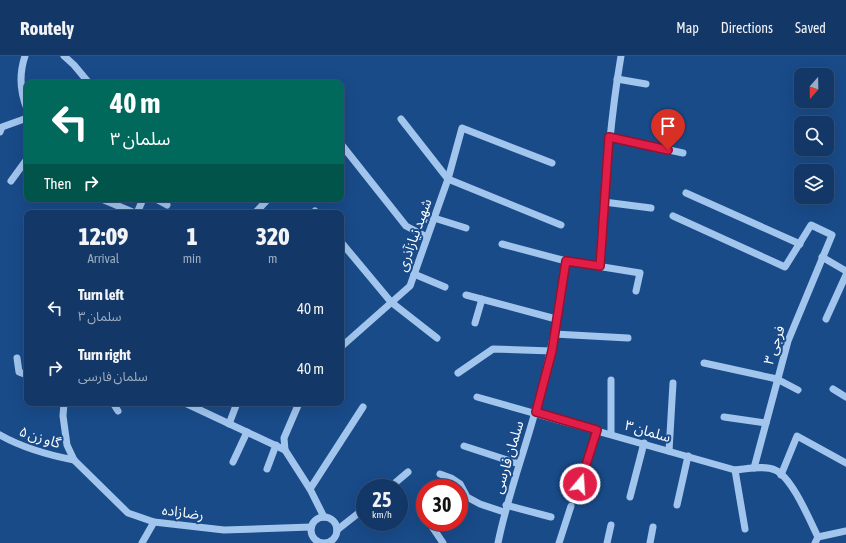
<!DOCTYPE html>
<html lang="en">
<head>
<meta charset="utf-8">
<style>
  body { margin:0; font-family:"Asap Condensed","Noto Sans Arabic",sans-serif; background:#204370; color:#f1f3f6; height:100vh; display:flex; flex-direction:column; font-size:15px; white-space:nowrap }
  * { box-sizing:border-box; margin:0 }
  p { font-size:13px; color:#9dacc0 }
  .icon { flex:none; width:22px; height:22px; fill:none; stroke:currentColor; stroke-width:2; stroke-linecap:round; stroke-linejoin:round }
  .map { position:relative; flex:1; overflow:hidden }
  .sheet { position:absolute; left:24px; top:154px; width:320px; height:196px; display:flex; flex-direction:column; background:#133867; border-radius:8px; box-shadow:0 4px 16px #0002,0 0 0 1px #32527b }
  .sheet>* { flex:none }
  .top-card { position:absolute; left:24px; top:24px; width:320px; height:122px; border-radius:8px; box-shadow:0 4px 16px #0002,0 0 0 1px #32527b; background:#00695c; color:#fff; overflow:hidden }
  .needle { width:26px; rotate:200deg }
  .controls { position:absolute; left:794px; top:12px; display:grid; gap:8px }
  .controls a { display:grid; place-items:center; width:40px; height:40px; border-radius:8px; background:#133867; box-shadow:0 4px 16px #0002,0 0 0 1px #32527b; font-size:20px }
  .speed { position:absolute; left:356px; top:423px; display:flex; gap:8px; font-size:20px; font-weight:700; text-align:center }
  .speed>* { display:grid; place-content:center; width:52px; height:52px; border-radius:50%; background:#133867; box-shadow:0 4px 16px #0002,0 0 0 1px #32527b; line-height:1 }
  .speed small { font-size:10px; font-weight:400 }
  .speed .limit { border:6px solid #d22; background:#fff; color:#111 }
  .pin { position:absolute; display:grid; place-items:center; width:34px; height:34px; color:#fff; margin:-41px -17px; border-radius:50% 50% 50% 0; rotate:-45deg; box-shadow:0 0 4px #0007 }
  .pin .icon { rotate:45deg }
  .me { position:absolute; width:44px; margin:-22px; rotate:18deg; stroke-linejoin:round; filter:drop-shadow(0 0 3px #0008) }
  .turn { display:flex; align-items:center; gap:14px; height:84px; padding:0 20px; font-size:18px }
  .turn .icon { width:52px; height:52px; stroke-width:2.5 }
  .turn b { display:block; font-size:28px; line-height:34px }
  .then { display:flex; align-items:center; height:38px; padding:0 20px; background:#0003; gap:8px; font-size:15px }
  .eta { display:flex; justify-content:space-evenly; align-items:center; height:68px; text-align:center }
  .eta b { font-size:24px; font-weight:800; line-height:28px }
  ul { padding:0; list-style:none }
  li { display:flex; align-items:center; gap:12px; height:60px; padding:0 20px }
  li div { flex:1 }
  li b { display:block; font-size:15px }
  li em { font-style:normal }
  header { display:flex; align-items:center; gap:24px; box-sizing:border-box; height:56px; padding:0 20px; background:#133867; border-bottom:1px solid #32527b }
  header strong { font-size:19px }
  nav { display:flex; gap:22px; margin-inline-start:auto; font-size:14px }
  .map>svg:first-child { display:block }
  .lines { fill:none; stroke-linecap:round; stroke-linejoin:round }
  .minor { stroke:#a2c5ed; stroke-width:7 }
  .route-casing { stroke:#92132f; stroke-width:10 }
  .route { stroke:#e11d48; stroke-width:7 }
  .labels { text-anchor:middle; stroke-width:4; stroke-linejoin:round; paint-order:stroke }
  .street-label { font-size:14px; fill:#fff; stroke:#194b89 }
</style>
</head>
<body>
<header>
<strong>Routely</strong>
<nav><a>Map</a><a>Directions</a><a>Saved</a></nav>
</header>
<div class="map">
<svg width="846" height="487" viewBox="0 0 846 487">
  <rect width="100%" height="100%" fill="#194b89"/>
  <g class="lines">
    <g class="minor">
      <path d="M 25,0 C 19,18 20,36 27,53"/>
      <polyline points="64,0 74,9 89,27"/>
      <polyline points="617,23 646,28"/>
      <polyline points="401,63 448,123 561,169"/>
      <polyline points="0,76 2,71 27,62"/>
      <polyline points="609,81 683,97"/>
      <polyline points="341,88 406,170 427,181"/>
      <polyline points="11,125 27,103"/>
      <polyline points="686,137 800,188"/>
      <polyline points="156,143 167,149"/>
      <polyline points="104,144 135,157"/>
      <polyline points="604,146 651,152"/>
      <polyline points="315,155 317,157"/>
      <polyline points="137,157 143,143"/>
      <polyline points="255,157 268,143"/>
      <polyline points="673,160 785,211 811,169 832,179 788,285 754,412"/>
      <polyline points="434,162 466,172"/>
      <polyline points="341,186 391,246 437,282"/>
      <polyline points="502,188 566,205 640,217 636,235"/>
      <polyline points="822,201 846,215"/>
      <path d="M 600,210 C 605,140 609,70 621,0"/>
      <polyline points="414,218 445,231"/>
      <polyline points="466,239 556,263"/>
      <polyline points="826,263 846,219"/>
      <polyline points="475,267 482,243"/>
      <polyline points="554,278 628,282"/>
      <polyline points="341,291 410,230 448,123 462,72 552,107"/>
      <polyline points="17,302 19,316 27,319"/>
      <polyline points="704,307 777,323 798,334"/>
      <polyline points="458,317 493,293 552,295"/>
      <polyline points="833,333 846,341"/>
      <path d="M 477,341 L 735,414 C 747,413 764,409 775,414 C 792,421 810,465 818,481"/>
      <polyline points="64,347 63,360 67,389 74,404 128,457 154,466 224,474 311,471"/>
      <polyline points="113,347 118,355"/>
      <polyline points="185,347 285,394"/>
      <polyline points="299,347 284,382 285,394 310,433 324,461"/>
      <polyline points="724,361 766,367"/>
      <polyline points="229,368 237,347"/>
      <polyline points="611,378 611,324"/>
      <path d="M 0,379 C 23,392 48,399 74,404"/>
      <polyline points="464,390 519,408"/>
      <polyline points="669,395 673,327"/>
      <polyline points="233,406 247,376"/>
      <polyline points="267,413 276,389"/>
      <polyline points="735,414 745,473"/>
      <polyline points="440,418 451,422 460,428 467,441 480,448 504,456"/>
      <polyline points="781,419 797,380 846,407"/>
      <polyline points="580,428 597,374"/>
      <polyline points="389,432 408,416"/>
      <polyline points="310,433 363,351"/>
      <polyline points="630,441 644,387"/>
      <polyline points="506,449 551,461"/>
      <polyline points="677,449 688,400"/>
      <polyline points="423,456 425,459"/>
      <circle cx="324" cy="474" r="13"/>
      <polyline points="429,466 443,487"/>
      <polyline points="337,474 365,452"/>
      <polyline points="142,487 154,466"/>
      <path d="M 498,487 C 507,442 523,400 535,356 C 550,306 558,256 566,205"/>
      <polyline points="559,487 571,450"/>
      <polyline points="607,487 611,469"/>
      <polyline points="650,487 653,471"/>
      <polyline points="815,487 818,481 846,475"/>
    </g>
  </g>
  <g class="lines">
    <g class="route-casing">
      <polyline id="route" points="580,428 597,374 536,356 552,295 566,205 600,210 609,81 668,94"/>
    </g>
    <use href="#route" class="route"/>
  </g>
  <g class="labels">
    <g class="street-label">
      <text transform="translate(414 179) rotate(-70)" y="5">شهید نیازآذری</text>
      <text transform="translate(774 289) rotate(-72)" y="5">فرجی ۳</text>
      <text transform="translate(648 375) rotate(16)" y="5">سلمان ۳</text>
      <text transform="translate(40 381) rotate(18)" y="5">گاو زن ۵</text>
      <text transform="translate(508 401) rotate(-73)" y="5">سلمان فارسی</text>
      <text transform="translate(183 456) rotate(7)" y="5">رضازاده</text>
    </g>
  </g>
</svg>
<div class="controls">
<a><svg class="needle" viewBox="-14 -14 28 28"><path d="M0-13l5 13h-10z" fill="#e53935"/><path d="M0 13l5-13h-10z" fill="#9dacc0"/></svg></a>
<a><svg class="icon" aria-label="search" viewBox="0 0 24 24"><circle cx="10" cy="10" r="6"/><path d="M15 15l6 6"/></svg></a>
<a><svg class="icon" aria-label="layers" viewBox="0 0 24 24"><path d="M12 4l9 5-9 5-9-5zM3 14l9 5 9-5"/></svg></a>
</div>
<div class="speed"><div>25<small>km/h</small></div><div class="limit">30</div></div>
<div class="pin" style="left:668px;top:94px;background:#d93025"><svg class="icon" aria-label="arrive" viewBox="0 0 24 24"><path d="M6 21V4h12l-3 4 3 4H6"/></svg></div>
<svg class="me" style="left:580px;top:428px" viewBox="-20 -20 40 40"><circle r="17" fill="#e11d48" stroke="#fff" stroke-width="3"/><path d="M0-11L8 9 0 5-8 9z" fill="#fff"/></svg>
<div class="top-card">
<div class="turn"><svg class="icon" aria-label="left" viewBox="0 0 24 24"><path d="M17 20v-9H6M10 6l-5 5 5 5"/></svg><div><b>40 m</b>سلمان ۳</div></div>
<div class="then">Then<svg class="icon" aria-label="right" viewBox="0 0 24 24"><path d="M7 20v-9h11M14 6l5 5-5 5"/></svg></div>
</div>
<section class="sheet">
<div class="eta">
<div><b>12:09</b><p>Arrival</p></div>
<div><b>1</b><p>min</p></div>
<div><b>320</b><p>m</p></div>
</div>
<ul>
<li><svg class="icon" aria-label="left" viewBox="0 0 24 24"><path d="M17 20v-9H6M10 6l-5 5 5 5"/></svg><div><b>Turn left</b><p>سلمان ۳</p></div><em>40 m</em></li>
<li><svg class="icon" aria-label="right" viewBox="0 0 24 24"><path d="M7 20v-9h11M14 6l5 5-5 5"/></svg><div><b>Turn right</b><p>سلمان فارسی</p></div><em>40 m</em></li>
</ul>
</section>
</div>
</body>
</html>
